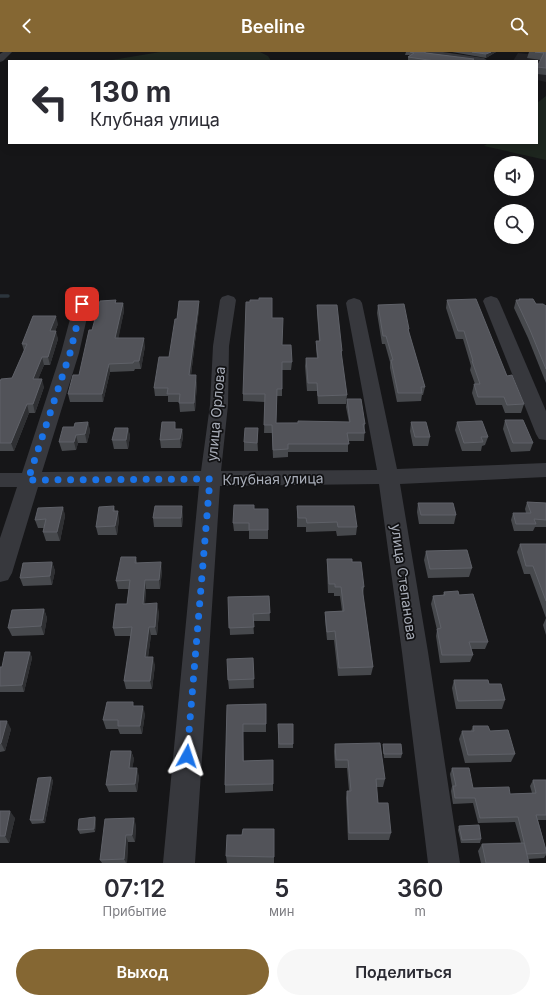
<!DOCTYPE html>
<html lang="ru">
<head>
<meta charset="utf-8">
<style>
  body { margin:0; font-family:Inter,sans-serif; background:#f7f7f7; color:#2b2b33; height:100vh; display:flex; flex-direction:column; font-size:15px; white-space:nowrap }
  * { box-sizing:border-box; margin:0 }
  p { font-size:13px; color:#7c7c81 }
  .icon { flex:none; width:22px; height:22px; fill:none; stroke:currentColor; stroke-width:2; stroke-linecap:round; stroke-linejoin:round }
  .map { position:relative; height:811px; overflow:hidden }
  .sheet { display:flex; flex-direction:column; background:#fff; flex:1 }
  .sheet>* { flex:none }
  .top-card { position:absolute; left:8px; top:8px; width:530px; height:84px; border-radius:0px; box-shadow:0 2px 10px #0003; background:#fff; color:#2b2b33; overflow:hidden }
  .controls { position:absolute; left:494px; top:104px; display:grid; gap:8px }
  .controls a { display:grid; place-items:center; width:40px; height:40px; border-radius:50%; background:#fff; box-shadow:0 2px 10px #0003; font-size:20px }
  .pin { position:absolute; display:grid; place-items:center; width:34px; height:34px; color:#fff; margin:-17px; border-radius:8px; box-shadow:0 2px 6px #0006 }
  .me { position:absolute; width:44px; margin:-22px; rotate:5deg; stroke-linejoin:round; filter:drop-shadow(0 0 3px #0008) }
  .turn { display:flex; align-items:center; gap:14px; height:84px; padding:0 16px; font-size:18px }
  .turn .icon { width:52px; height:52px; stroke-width:2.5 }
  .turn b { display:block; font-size:28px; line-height:34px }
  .eta { display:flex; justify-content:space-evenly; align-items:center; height:68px; text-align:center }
  .eta b { font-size:24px; font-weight:600; line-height:28px }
  .button { display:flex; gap:8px; margin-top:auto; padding:8px 16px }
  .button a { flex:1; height:46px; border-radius:24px; background:#856733; color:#fff; font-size:16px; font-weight:600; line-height:46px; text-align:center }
  .button a+a { background:#f7f7f7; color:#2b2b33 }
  header { display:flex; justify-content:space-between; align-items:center; height:52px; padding:0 16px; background:#856733; color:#fff; font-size:18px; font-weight:600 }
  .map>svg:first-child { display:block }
  .built { fill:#222225 }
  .green { fill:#1e261f }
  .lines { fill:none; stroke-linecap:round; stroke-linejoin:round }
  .stream { stroke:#2c353c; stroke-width:3.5 }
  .minor { fill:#37383d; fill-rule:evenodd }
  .wall { fill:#47494d }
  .shaded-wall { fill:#2f3033 }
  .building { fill:#525359; stroke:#5f6168 }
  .route { stroke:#1a73e8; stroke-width:7; stroke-dasharray:0 12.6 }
  .labels { text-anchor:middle; stroke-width:3.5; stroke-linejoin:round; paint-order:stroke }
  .street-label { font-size:14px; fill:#a8adb8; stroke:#111113 }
</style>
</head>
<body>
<header><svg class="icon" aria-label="back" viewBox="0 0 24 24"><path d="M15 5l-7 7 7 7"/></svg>Beeline<svg class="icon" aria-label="search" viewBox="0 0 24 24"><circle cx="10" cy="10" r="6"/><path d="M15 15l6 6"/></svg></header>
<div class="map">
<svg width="546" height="811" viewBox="0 0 546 811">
  <rect width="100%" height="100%" fill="#161618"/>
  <polygon class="built" points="518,1 546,4 546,30 537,28 537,9 513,9"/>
  <g class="green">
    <polygon points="160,0 260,0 268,4 271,9 106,9"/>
    <polygon points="546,44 546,108 484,94 488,91 537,91 537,51"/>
  </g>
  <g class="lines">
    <polyline class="stream" points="0,244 8,244"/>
    <g class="minor">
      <polygon points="3,0 12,0 3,9 0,10 0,2"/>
      <polygon points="422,0 443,0 484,6 488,9 467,9 426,3"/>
      <polygon points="228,243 234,245 236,248 229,294 228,353 221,419 377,418 346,251 348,248 354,246 360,248 362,251 397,417 546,411 546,425 400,432 428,600 460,811 428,811 402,600 379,432 220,434 195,811 163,811 199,434 38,435 12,521 8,528 0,530 0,486 17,435 0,435 0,421 22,421 61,301 74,252 76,249 82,247 88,249 90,252 79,301 42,420 201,419 210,353 213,294 220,248 222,245"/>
      <polygon points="491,244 497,246 499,249 546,359 546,388 539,387 536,382 483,249 485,246"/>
    </g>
  </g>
  <g class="wall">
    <polygon points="406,0 424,0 426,1 474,7 474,9 416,9 408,8 408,5 410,3 405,3"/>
    <polygon points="452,0 496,0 486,6"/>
    <polygon points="529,0 546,0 546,23 537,22 537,15 541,8 527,6"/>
    <polygon points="519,247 536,252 546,254 546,331 528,286 514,256 516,248 518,248"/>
    <polygon points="116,248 116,251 123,251 124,259 118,286 145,294 141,317 135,317 134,319 110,320 103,350 70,350 68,342 79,323 92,278"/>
    <polygon points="259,248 272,266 282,293 292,310 291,318 282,318 282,344 277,344 276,371 349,370 346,355 347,347 365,372 364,389 348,389 348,400 288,400 288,405 273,406 272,381 264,381 265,350 243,349 243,342 250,250"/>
    <polygon points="447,248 507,324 524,352 521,361 505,361 502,353 476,353 472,341 474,332 475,332 470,318 471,314 463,287 456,287 446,256"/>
    <polygon points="317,253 342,299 341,305 347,343 346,352 318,352 317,339 307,339 305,314 306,306 317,306 316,297 316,289 319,289 317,260"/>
    <polygon points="378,253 409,277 409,281 425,335 423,343 422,343 421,349 397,350 390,316 390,310 385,292 382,292 377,261"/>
    <polygon points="199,257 191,323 197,331 195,359 180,360 179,350 168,350 168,344 155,344 154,336 169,305 177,267"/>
    <polygon points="58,272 55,279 58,287 50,313 44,313 38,327 44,335 35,361 29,361 14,399 0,399 0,330 12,326 24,299 22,292"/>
    <polygon points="505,368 533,391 530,399 511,400 503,377"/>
    <polygon points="88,370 90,379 87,391 78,391 76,398 62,399 59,390 74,375"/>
    <polygon points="411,370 430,385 428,394 413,394 410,379"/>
    <polygon points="457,370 488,385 485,393 482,394 481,399 462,399 455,378"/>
    <polygon points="128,376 130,384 128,397 114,397 112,388"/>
    <polygon points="258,376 258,399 244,399 244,390"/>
    <polygon points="176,377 182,377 183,385 181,396 161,396 160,388"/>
    <polygon points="527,450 546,451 546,475 535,475 533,479 514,479 511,468 513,461 526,461 525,457"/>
    <polygon points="418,451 456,463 454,472 419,472 417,460"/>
    <polygon points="114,454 115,459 119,467 117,483 98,483 96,475"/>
    <polygon points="297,454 357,475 356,483 337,484 336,479 306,480 306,475 297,475"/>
    <polygon points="63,455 65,464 60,489 46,489 43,480 44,476 38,476 35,468"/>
    <polygon points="254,457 268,457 268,487 249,487 249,479 234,479 233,471"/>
    <polygon points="183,463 182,475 154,475 153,466"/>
    <polygon points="520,492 546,492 546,566 530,522 524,522 517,500"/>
    <polygon points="426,499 472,516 469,525 428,526 424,508"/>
    <polygon points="136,505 137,511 162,519 160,537 146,537 145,552 159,560 157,583 151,583 148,605 155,613 152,637 126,637 124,629 131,584 115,584 113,576 127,552 129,537 118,537 116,529"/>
    <polygon points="327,507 352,510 364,535 363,543 373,615 371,623 338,624 334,588 327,588 325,568 325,560 342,559 340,544 334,544 334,541 328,541 327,515"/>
    <polygon points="52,510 55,519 52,533 23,534 20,526"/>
    <polygon points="444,540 459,543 488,590 485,597 471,597 473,603 470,610 440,611 436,584 437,578 431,552 433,544 443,543"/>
    <polygon points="269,544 270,569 253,569 254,582 230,583 228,545"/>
    <polygon points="44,557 47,566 44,583 12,584 8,576"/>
    <polygon points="546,566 546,583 543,573"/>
    <polygon points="30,600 32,606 24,640 0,640 0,615 2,615"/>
    <polygon points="253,606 254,636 229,637 228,628"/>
    <polygon points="454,628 489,632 505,648 502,657 456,657 452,636"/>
    <polygon points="266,652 266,680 243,680 244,709 273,708 273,739 225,741 225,733 227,653"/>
    <polygon points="134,654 145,662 142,682 120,682 118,677 106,677 103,668"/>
    <polygon points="0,669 11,677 5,699 0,700"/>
    <rect x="278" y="672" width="15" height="24"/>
    <polygon points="473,674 490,679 515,702 511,710 465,711 459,687 462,679 471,679"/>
    <polygon points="335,692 385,727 383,735 376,735 378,751 391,781 389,788 348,788 346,746 347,739 349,739 347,716 335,716 334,699"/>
    <polygon points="383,692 402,702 401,706 384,706 383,696"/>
    <polygon points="131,699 134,707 132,716 139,724 137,740 109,740 106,733"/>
    <polygon points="452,716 473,736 510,742 532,741 530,734 533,728 546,728 546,768 538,768 546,798 546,803 544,806 528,807 529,811 481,811 478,799 482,792 521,791 515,770 478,771 473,751 453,752 451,739 452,734 450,722"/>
    <polygon points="51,725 53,729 45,771 32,772 30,768"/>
    <polygon points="0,759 15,766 9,791 0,791"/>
    <polygon points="95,765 96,769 95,780 80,782 78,778"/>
    <polygon points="136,773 135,790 128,790 127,811 102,811 100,808"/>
    <polygon points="459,774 481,787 480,791 461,791 458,778"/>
    <polygon points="274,777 274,811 227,811 226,804 242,783"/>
  </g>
  <g class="shaded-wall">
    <polygon points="491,0 496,0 486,6 486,2"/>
    <polygon points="199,249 199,257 190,331 189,323"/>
    <polygon points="123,251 124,259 117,294 115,286"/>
    <polygon points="56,264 58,272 52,287 50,279"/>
    <polygon points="56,279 58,287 50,313 48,305"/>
    <polygon points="144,286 145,294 141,317 139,309"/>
    <polygon points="42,305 44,313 35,335 33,327"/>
    <polygon points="109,312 110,320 103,350 102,342"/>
    <polygon points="196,323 197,331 195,359 194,351"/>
    <polygon points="42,327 44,335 35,361 33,352"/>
    <polygon points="27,352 29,361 14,399 11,391"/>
    <polygon points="88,370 90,379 87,391 85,382"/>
    <polygon points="128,376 130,384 128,397 126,388"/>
    <polygon points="258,376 258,399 257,391"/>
    <polygon points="182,377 183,385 181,396 180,387"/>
    <polygon points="76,383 78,391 76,398 74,390"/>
    <polygon points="182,454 183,463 182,475 181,466"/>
    <polygon points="63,455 65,464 60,489 57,480"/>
    <polygon points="118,459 119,467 117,483 115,474"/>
    <polygon points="52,510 55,519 52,533 50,524"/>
    <polygon points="161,510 162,519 160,537 159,528"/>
    <polygon points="145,528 146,537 144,560 143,552"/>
    <polygon points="157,551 159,560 157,583 155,575"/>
    <polygon points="44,557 47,566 44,583 41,574"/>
    <polygon points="149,575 151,583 147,613 145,605"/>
    <polygon points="30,600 32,606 24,640 22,633"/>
    <polygon points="153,605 155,613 152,637 150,629"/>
    <polygon points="143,654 145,662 142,682 140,674"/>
    <polygon points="7,669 11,677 5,699 1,691"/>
    <polygon points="131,699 134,707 131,724 129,716"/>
    <polygon points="137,716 139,724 137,740 135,732"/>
    <polygon points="51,725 53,729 45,771 43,768"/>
    <polygon points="10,759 15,766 9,791 5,784"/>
    <polygon points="95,765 96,769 95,780 94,777"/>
    <polygon points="134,766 136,773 135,790 132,783"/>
    <polygon points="126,783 128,790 127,811 126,811 124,807"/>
  </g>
  <g class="building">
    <polygon points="410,0 424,0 426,1 474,7 471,9 435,9 408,5 414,1"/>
    <polygon points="472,0 491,0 486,2"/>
    <polygon points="535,0 546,0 546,16 537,15 544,1"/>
    <polygon points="259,246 272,246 272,266 283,266 282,293 291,293 292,310 282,310 282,337 277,337 276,371 298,371 298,369 350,370 347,347 361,347 365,372 363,372 365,381 347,381 349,392 288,392 288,397 273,398 272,373 264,373 265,342 243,342 246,250 250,250 250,248 259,248"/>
    <polygon points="476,247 507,324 512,323 524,352 507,353 504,345 478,345 474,332 480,332 472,309 473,309 464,279 458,279 447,248"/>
    <polygon points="519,247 533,247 536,252 543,252 546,254 546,317 530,278 516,248 520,248"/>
    <polygon points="116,248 115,251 123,251 115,286 144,286 139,309 134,309 133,311 109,312 102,342 68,342 73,323 79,323 89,278 92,278 100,249"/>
    <polygon points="179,249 199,249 189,323 196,323 194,351 179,351 180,342 167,342 168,336 154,336 159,305 169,305 175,267 177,267"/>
    <polygon points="404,252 409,277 408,277 425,335 421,335 422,341 398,341 391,308 393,308 386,284 383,284 378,253"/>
    <polygon points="317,253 337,253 342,299 341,299 347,343 318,344 317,331 308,331 306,306 318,306 316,289 320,289"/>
    <polygon points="33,264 56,264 50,279 56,279 48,305 42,305 33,327 42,327 33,352 27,352 11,391 0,391 0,330 1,327 12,326 27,292 22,292"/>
    <polygon points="505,368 523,368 533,391 513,391"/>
    <polygon points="482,369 488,385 481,385 483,390 464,391 457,370"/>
    <polygon points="88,370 85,382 76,383 74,390 59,390 63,375 74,375 75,371"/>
    <polygon points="162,370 175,370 175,377 182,377 180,387 160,388"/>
    <polygon points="411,370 426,370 430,385 415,385"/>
    <polygon points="115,376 128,376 126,388 112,388"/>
    <polygon points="245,376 258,376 257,391 244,390"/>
    <polygon points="527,450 546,451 546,468 534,467 536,472 516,472 513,461 531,461"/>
    <polygon points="418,451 453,451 456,463 421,463"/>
    <polygon points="234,453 254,453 254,457 268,457 268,478 249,478 249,471 233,471"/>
    <polygon points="114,454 113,459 118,459 115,474 96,475 99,455"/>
    <polygon points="155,454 182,454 181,466 153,466"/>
    <polygon points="297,454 354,454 357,475 338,475 337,470 307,471 306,466 298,466"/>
    <polygon points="63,455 57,480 43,480 46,467 35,468 38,456"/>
    <polygon points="520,492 546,492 546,549 533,514 526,514"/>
    <polygon points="467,498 472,516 430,517 426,499"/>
    <polygon points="121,505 136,505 135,511 161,510 159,528 145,528 143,552 157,551 155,575 149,575 145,605 153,605 150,629 124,629 132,575 113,576 116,552 127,552 130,528 116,529"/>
    <polygon points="327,507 352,507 352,510 361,510 364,535 362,535 373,615 339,616 335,579 327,580 325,560 344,559 341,535 335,535 335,532 329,532"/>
    <polygon points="52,510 50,524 20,526 23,511"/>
    <polygon points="458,539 459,543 473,542 488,590 469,590 473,603 442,603 437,577 441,576 433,544 445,543 444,540"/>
    <polygon points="269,544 270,561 253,562 254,575 229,576 228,545"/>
    <polygon points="44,557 41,574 8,576 12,558"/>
    <polygon points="5,600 30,600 22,633 0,634 0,615 2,615"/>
    <polygon points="253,606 254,627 228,628 227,607"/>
    <polygon points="454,628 488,628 489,632 501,632 505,648 458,649"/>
    <polygon points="107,650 133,650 133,654 143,654 140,674 118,674 118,668 103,668"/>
    <polygon points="266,652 266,672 243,672 243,709 273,708 273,732 225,733 227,653"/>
    <polygon points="0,669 7,669 1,691 0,692"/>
    <polygon points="278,672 293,672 293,692 279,692"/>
    <polygon points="473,674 488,674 490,679 508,678 515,702 468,703 462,679 474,679"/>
    <polygon points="380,691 385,727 376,727 378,751 388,751 391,781 349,781 347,739 351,739 348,708 336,708 335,692"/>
    <polygon points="383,692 401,692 402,702 384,702"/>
    <polygon points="111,699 131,699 129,716 137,716 135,732 106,733"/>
    <polygon points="452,716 469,716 473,736 509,735 510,742 536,741 533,728 546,728 546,763 536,763 546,798 546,801 527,802 518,765 480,766 475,746 455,746 453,734 456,734"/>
    <polygon points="51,725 43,768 30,768 38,726"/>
    <polygon points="0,759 10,759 5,784 0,784"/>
    <polygon points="95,765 94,777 78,778 79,767"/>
    <polygon points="134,766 132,783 126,783 124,807 100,808 105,767"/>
    <polygon points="479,773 481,787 462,788 459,774"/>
    <polygon points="243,777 274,777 274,805 226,804 227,783 242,783"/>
    <polygon points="524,791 529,811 486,811 482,792"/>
  </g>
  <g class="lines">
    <polyline class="route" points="82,252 70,301 28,428 210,427 187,704"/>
  </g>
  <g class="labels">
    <g class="street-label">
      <text transform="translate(216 362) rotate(-85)" y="5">улица Орлова</text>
      <text transform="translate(273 427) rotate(-1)" y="5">Клубная улица</text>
      <text transform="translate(404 530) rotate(82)" y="5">улица Степанова</text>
    </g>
  </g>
</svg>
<div class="controls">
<a><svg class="icon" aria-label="sound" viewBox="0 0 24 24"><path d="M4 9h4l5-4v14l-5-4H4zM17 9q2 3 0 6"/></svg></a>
<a><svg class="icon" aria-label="search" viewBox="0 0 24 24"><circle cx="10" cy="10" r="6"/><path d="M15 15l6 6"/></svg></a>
</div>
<div class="pin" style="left:82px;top:252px;background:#d93025"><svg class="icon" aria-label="arrive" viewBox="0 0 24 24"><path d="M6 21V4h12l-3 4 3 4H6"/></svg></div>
<svg class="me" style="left:187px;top:704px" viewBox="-20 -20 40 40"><path d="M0-17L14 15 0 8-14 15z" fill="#1a73e8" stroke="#fff" stroke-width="4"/></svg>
<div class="top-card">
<div class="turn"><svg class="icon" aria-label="left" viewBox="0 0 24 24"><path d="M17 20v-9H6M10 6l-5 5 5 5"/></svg><div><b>130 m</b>Клубная улица</div></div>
</div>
</div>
<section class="sheet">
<div class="eta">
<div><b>07:12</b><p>Прибытие</p></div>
<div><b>5</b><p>мин</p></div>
<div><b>360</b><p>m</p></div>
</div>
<div class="button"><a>Выход</a><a>Поделиться</a></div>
</section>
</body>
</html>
